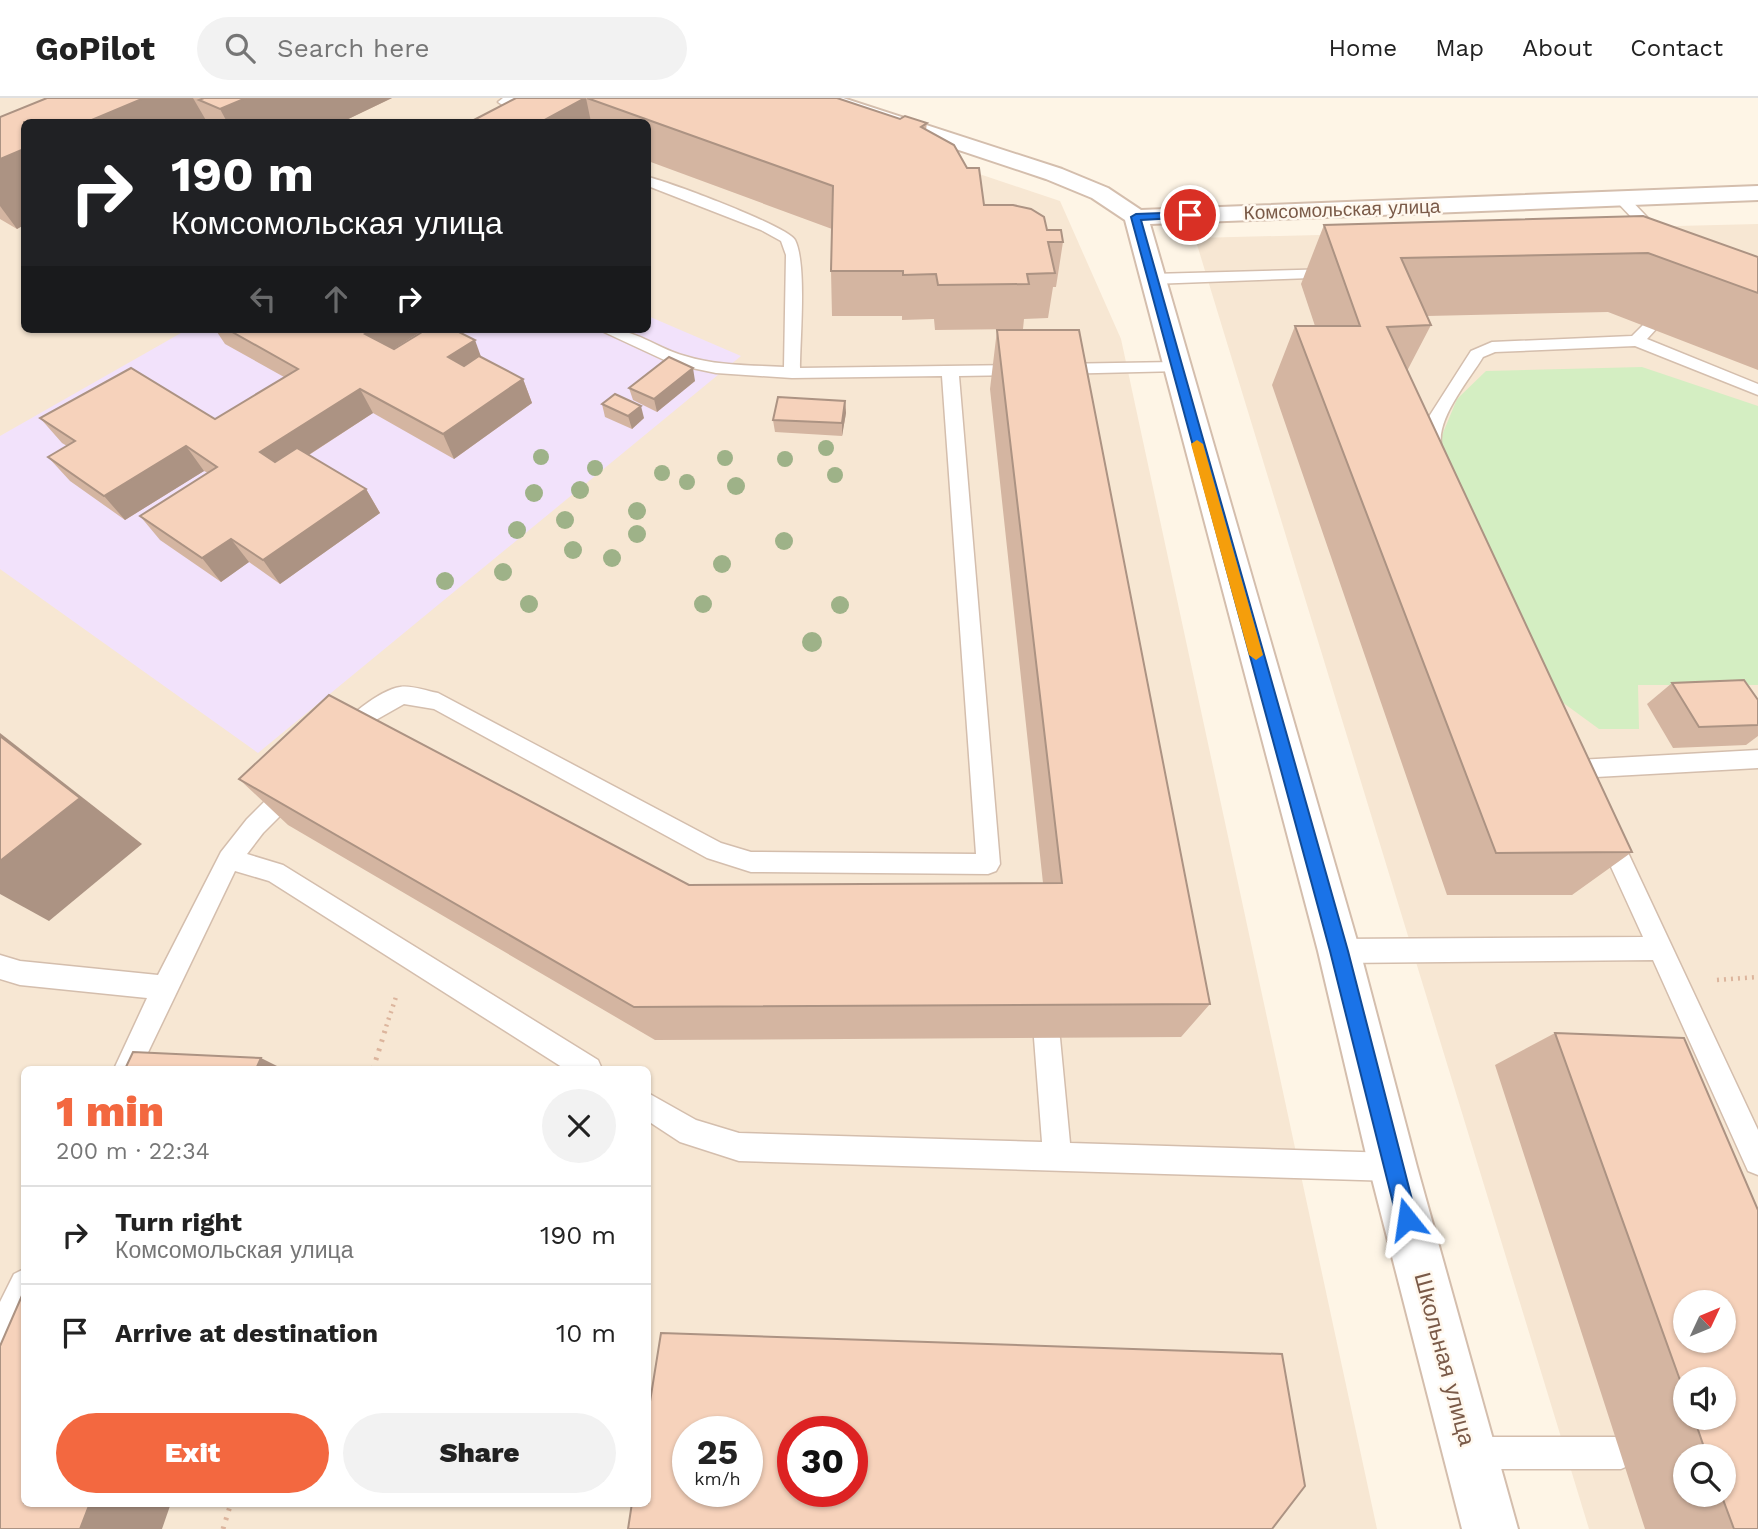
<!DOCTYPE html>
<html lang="en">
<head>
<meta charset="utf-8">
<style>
  body { margin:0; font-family:"Work Sans",sans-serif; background:#f2f2f2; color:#222; height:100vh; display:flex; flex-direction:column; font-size:26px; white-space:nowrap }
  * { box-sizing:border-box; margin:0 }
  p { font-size:23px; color:#767676 }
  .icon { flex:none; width:38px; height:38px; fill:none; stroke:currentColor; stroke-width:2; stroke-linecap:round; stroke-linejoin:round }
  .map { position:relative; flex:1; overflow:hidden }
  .details { position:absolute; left:21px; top:968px; width:630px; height:441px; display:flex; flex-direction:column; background:#fff; border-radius:10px; box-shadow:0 2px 5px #0004 }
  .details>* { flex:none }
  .guide { position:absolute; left:21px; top:21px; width:630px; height:214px; border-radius:10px; box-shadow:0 2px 5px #0004; background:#202124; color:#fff; overflow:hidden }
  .needle { width:46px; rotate:46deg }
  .fabs { position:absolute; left:1673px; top:1192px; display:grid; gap:14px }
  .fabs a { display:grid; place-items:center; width:63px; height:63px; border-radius:50%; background:#fff; box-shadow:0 2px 5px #0004; font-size:35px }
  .speed { position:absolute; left:672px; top:1318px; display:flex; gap:14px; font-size:35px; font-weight:700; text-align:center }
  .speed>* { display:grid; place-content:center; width:91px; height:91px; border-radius:50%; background:#fff; box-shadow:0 2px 5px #0004; line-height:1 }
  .speed small { font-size:18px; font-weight:400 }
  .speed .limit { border:10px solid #d22; background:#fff; color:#111 }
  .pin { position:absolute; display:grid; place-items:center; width:60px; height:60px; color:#fff; margin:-30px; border:4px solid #fff; border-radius:50%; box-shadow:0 2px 7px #0007 }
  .me { position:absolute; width:77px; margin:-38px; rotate:345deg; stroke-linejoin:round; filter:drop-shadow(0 0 5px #0008) }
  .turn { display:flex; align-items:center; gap:24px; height:147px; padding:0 35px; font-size:32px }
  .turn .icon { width:91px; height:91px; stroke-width:2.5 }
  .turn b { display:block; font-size:49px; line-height:60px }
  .lanes { display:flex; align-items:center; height:66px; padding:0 35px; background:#0003; justify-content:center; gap:35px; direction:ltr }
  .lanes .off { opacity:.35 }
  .round { display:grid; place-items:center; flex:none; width:74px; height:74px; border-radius:37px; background:#f2f2f2 }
  .summary { display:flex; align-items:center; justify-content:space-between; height:119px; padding:0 35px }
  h1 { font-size:42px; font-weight:800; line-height:52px; color:#f36840 }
  .action { display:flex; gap:14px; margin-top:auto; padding:14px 35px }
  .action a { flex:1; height:80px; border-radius:42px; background:#f36840; color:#fff; font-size:28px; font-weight:800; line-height:80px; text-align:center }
  .action a+a { background:#f2f2f2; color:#222 }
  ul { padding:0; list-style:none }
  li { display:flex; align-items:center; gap:21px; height:98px; padding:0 35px; border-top:2px solid #e0e0e0 }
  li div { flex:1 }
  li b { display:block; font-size:26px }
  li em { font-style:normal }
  header { display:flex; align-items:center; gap:42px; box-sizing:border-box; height:98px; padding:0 35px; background:#fff; border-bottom:2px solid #e0e0e0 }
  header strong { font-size:33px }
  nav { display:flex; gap:38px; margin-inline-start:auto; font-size:24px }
  .search { width:490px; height:63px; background:#f2f2f2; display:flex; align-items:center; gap:18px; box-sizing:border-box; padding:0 24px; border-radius:38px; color:#767676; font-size:26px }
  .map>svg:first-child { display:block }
  .residential { fill:#f7e7d3; fill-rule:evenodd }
  .education { fill:#f2e2fb }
  .green { fill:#d4eec2 }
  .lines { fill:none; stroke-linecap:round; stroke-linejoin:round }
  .lane-casing { stroke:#d4bead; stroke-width:3 }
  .street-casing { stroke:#d4bead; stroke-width:4 }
  .path-far1 { stroke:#dcb59d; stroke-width:4.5; stroke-dasharray:2 5; stroke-linecap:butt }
  .path { stroke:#dcb59d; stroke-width:5; stroke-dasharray:2.5 7; stroke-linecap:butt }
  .lane { fill:#fff; fill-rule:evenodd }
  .street { fill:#fff; fill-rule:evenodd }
  .tree { fill:#9eb288 }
  .wall { fill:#d4b5a1; fill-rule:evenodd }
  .shaded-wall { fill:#ac9383 }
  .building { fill:#f6d2bb; stroke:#ac9383; stroke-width:2; fill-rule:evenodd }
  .route { fill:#1a73e8; stroke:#114b97; stroke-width:2 }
  .slow { fill:#f59e0b }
  .labels { text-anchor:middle; stroke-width:5; stroke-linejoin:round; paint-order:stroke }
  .far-street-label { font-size:19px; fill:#7a5a48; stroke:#fff8ee }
  .street-label { font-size:23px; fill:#7a5a48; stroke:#fff8ee }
</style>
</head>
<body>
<header>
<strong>GoPilot</strong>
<div class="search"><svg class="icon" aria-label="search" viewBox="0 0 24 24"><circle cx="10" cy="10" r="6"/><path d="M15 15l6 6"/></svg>Search here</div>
<nav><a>Home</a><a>Map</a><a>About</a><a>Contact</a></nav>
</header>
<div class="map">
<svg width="1758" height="1431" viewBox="0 0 1758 1431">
  <rect width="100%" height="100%" fill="#fef5e6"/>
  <g class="residential">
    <path d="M 0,0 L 753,0 L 1060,103 L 1121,241 L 1377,1431 L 0,1431 ZM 24,24 L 648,24 L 648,231 L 24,231 ZM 24,971 L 648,971 L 648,1405 L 24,1405 ZM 688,1334 L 747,1334 L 747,1393 L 688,1393 ZM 793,1334 L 852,1334 L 852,1393 L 793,1393 Z"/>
    <path d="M 1758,126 L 1758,1431 L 1589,1431 L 1195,140 ZM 1685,1204 L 1724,1204 L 1724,1242 L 1685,1242 ZM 1685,1281 L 1724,1281 L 1724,1320 L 1685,1320 ZM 1685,1358 L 1724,1358 L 1724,1396 L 1685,1396 Z"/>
  </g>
  <polygon class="education" points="648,218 741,258 258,655 0,471 0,338 188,231 648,231"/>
  <polygon class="green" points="1642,269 1758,308 1758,587 1638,587 1639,631 1599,631 1562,604 1440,342 1457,301 1486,273"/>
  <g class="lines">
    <g class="lane-casing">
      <g id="lane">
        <polygon points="503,0 520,0 504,8 498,4"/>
        <path d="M 648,79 C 669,84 788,128 795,142 C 807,166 800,240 800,270 L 1022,267 L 1030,272 L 1022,277 L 959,278 L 1000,766 L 996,773 L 988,776 L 751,774 L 707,760 L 434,611 L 404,606 L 374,623 L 353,644 L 345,647 L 337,644 L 334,638 C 343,621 380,592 400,589 C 411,587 426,593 438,595 L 721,745 L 751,754 L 976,756 L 942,278 L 792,280 L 716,275 L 673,266 L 604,234 L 602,231 C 638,231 653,249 685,258 C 717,268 751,267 784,269 L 786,157 L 781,143 L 761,132 L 648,88 Z"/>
        <polygon points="1622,97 1627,98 1663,136 1665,139 1663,142 1653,142 1617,104 1617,98"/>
        <polygon points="1333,171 1338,173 1341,176 1338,179 1152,186 1144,181 1152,176"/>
        <path d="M 1649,225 L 1657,230 L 1647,241 L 1758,286 L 1758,297 L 1635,248 L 1495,254 L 1483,259 C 1468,284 1431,326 1443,354 L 1440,358 L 1428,358 L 1421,344 L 1423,328 L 1471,253 L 1492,244 L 1632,238 L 1643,227 Z"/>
        <polygon points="1175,264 1183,269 1181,273 1056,276 1048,271 1056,266"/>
        <polygon points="1758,652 1758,670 1578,680 1570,678 1567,671 1570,664 1578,662"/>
        <polygon points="294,680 302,682 305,689 302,696 263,735 247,756 283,767 598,962 602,971 565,971 269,783 235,773 140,971 114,971 147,900 20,887 0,881 0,857 20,863 158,877 221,754 247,721 286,682"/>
        <polygon points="1608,726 1616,729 1758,1032 1758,1077 1748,1073 1653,862 1339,865 1330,861 1327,853 1330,845 1339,841 1643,839 1596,736 1600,729"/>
        <polygon points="1047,927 1056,931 1060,940 1070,1045 1393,1055 1403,1059 1407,1069 1403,1079 1393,1083 739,1063 680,1044 648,1023 648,995 696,1022 739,1035 1042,1044 1034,940 1038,931"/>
        <polygon points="24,1171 24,1218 11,1248 0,1252 0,1204 14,1176"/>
        <polygon points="1470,1339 1621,1339 1632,1344 1637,1355 1632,1366 1621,1371 1470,1371 1459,1366 1454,1355 1459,1344"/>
      </g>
    </g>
    <g class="street-casing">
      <polygon id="street" points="811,0 843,0 1062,71 1108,90 1141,112 1758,88 1758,102 1150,126 1360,853 1417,1069 1518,1431 1462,1431 1369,1069 1318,853 1125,122 1092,100 1046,81 815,4"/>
    </g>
    <g class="path-far1">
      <polyline points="1717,882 1758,879"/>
      <polyline points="384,935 396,899"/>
    </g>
    <g class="path">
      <polyline points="373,971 385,933"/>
      <polyline points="223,1431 231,1405"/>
    </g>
    <use href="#lane" class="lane"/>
    <use href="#street" class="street"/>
  </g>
  <g class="tree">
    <circle cx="826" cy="350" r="8"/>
    <circle cx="541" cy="359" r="8"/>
    <circle cx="725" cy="360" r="8"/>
    <circle cx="785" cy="361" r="8"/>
    <circle cx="595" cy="370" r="8"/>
    <circle cx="662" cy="375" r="8"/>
    <circle cx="835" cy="377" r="8"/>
    <circle cx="687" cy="384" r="8"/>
    <circle cx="736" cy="388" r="9"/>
    <circle cx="580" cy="392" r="9"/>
    <circle cx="534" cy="395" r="9"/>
    <circle cx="637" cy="413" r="9"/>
    <circle cx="565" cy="422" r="9"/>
    <circle cx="517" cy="432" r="9"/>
    <circle cx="637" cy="436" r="9"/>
    <circle cx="784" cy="443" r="9"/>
    <circle cx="573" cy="452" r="9"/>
    <circle cx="612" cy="460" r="9"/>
    <circle cx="722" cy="466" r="9"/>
    <circle cx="503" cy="474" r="9"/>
    <circle cx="445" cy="483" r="9"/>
    <circle cx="529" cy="506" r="9"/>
    <circle cx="703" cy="506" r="9"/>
    <circle cx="840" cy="507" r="9"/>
    <circle cx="812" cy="544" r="10"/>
  </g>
  <g class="wall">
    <polygon points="47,0 392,0 342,24 24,24 24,127 17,131 0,121 0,19"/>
    <polygon points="516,0 837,0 900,21 927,25 926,32 984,107 1047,132 1063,144 1056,189 1053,189 1048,220 1024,221 1023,231 935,232 934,221 902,222 902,218 832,218 831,173 832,131 648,63 648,24 470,24"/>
    <polygon points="1324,127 1758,159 1758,272 1608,214 1427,218 1431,227 1407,273 1632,754 1572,797 1447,797 1272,287 1295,228 1315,228 1301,186"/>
    <polygon points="215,231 425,231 393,251 481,259 523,281 532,305 454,361 373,315 309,357 366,391 380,415 280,486 249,464 221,484 160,442 140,418 208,375 204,373 125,422 70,383 48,359 67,348 62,345 40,320 215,321 284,279 225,246"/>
    <polygon points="997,232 1210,906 1181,939 655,942 288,727 239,681 689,787 1043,785 990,291"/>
    <polygon points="695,283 657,314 633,302 629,290"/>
    <polygon points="845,303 846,315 842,338 775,334 773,322"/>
    <polygon points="602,306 644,320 632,331 605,319"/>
    <polygon points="1672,585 1758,602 1758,638 1746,647 1673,650 1647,606"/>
    <path d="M 1555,935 L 1684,940 L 1758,1112 L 1758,1431 L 1645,1431 L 1495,967 ZM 1685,1204 L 1724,1204 L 1724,1242 L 1685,1242 ZM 1685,1281 L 1724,1281 L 1724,1320 L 1685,1320 ZM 1685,1358 L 1724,1358 L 1724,1396 L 1685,1396 Z"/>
  </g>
  <g class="shaded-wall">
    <polygon points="144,0 193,0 207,24 87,24"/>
    <polygon points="246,0 392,0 342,24 227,24 220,11"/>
    <polygon points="585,0 586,0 591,24 541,24"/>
    <polygon points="24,51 24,127 17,131 0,108 0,61"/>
    <polygon points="374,231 425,231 377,261 365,236"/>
    <polygon points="475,242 484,267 458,284 448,259"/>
    <polygon points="693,270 695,283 657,314 654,301"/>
    <polygon points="523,281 532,305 454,361 443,336"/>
    <polygon points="360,291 373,315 276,378 260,354"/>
    <polygon points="845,303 846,315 842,338 842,325"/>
    <polygon points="641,308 644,320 632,331 628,318"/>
    <polygon points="186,348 204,373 125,422 104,398"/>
    <polygon points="366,391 380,415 280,486 263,462"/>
    <polygon points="231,441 249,464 221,484 202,460"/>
    <polygon points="0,635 142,746 49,823 0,796"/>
    <polygon points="261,960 283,971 256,971"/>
    <polygon points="90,1405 171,1405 162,1431 80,1431"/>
  </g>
  <g class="building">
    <polygon points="47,0 144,0 87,24 24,24 24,51 0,61 0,19"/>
    <polygon points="204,0 246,0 220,11 199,2"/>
    <polygon points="516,0 585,0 541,24 470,24"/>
    <polygon points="587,0 837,0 900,21 905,18 927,25 921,29 954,47 967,70 979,70 984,107 1013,107 1031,111 1044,119 1047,132 1061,132 1063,144 1048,144 1055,175 1027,176 1029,186 938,187 936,176 903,177 903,173 831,173 833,88"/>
    <polygon points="1643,118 1758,159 1758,195 1648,155 1401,160 1431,227 1387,229 1632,754 1496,755 1295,228 1360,228 1324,127"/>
    <polygon points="227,231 374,231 365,236 394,251 427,231 453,231 475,242 448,259 464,268 479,258 523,281 443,336 360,291 260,354 275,364 297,350 366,391 263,462 231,441 202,460 140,418 217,369 186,348 104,398 48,359 75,343 40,320 131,270 215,321 298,271"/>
    <polygon points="997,232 1079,232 1210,906 634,909 239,681 329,597 689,787 1062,785"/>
    <polygon points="669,259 693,270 654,301 629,290"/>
    <polygon points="615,296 641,308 628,318 602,306"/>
    <polygon points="778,299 845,303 842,325 773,322"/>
    <polygon points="1744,582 1758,602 1758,627 1699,629 1672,585"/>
    <polygon points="0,638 80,700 0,763"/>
    <path d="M 1555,935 L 1684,940 L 1758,1112 L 1758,1431 L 1734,1431 L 1721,1396 L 1724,1396 L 1724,1358 L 1707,1358 L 1694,1320 L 1724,1320 L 1724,1281 L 1685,1281 L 1685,1296 ZM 1685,1204 L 1724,1204 L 1724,1242 L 1685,1242 Z"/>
    <polygon points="133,954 261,960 256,971 125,971"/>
    <polygon points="24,1193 24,1405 90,1405 80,1431 0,1431 0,1248"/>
    <path d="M 661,1235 L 1282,1256 L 1305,1388 L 1272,1431 L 628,1431 L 632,1405 L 648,1405 L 648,1316 ZM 688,1334 L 747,1334 L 747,1393 L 688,1393 ZM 793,1334 L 852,1334 L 852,1393 L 793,1393 Z"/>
  </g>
  <polygon class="route" points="1190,114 1193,115 1193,119 1141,122 1348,853 1417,1121 1414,1128 1407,1131 1400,1128 1397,1121 1330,853 1131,119 1136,116"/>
  <polygon class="slow" points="1197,342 1203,346 1263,557 1256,562 1249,557 1191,346"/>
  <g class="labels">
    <g class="far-street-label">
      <text transform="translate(1342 111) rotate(-2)" y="7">Комсомольская улица</text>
    </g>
    <g class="street-label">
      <text transform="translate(1445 1261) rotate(75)" y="8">Школьная улица</text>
    </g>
  </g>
</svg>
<div class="fabs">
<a><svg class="needle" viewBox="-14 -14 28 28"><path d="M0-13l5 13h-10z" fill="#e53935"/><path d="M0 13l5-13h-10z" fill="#767676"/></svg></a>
<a><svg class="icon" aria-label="sound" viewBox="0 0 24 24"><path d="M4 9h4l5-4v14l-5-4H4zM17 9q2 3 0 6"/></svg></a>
<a><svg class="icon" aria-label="search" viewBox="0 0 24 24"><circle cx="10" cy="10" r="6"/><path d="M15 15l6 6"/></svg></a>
</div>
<div class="speed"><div>25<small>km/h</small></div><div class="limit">30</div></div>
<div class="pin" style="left:1190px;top:117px;background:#d93025"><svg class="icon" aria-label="arrive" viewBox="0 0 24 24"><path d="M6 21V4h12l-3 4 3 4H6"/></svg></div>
<svg class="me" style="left:1407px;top:1121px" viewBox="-20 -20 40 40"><path d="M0-17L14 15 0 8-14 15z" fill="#1a73e8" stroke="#fff" stroke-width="4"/></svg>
<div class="guide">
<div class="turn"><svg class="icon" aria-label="right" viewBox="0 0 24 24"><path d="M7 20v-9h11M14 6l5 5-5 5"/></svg><div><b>190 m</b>Комсомольская улица</div></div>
<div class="lanes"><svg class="icon off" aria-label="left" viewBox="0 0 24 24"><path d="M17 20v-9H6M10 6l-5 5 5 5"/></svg><svg class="icon off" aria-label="ahead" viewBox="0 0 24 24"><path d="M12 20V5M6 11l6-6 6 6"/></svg><svg class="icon" aria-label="right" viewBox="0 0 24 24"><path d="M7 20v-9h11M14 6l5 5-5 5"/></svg></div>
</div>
<section class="details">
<div class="summary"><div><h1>1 min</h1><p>200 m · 22:34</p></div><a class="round"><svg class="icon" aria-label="close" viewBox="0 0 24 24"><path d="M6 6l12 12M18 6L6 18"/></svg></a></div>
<ul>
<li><svg class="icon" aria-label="right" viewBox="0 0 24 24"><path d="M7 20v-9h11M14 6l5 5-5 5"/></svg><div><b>Turn right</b><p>Комсомольская улица</p></div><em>190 m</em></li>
<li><svg class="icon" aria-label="arrive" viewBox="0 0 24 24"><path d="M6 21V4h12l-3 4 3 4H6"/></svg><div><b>Arrive at destination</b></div><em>10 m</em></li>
</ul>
<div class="action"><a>Exit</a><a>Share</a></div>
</section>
</div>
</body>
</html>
